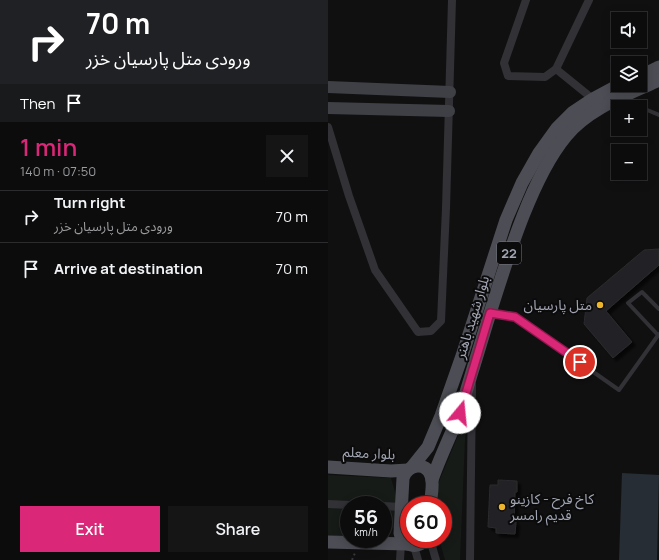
<!DOCTYPE html>
<html lang="en">
<head>
<meta charset="utf-8">
<style>
  body { margin:0; font-family:Manrope,"Noto Sans Arabic",sans-serif; background:#151516; color:#f1f3f6; height:100vh; display:flex; flex-direction:column; font-size:15px; white-space:nowrap }
  * { box-sizing:border-box; margin:0 }
  p { font-size:13px; color:#9a9b9d }
  .icon { flex:none; width:22px; height:22px; fill:none; stroke:currentColor; stroke-width:2; stroke-linecap:round; stroke-linejoin:round }
  .map { position:relative; flex:1; overflow:hidden }
  .sheet { display:flex; flex-direction:column; background:#0c0c0d; width:328px }
  .sheet>* { flex:none }
  .banner { background:#202124; color:#fff; overflow:hidden }
  .tools { position:absolute; left:283px; top:12px; display:grid; gap:8px }
  .tools a { display:grid; place-items:center; width:36px; height:36px; border-radius:0px; background:#0c0c0d; box-shadow:0 2px 10px #0003,0 0 0 1px #2c2c2e; font-size:20px }
  .speed { position:absolute; left:12px; top:496px; display:flex; gap:8px; font-size:20px; font-weight:700; text-align:center }
  .speed>* { display:grid; place-content:center; width:52px; height:52px; border-radius:50%; background:#0c0c0d; box-shadow:0 2px 10px #0003,0 0 0 1px #2c2c2e; line-height:1 }
  .speed small { font-size:10px; font-weight:400 }
  .speed .limit { border:6px solid #d22; background:#fff; color:#111 }
  .pin { position:absolute; display:grid; place-items:center; width:34px; height:34px; color:#fff; margin:-17px; border:2px solid #fff; border-radius:50%; box-shadow:0 1px 4px #0007 }
  .me { position:absolute; width:44px; margin:-22px; rotate:17deg; stroke-linejoin:round; filter:drop-shadow(0 0 3px #0008) }
  .turn { display:flex; align-items:center; gap:14px; height:84px; padding:0 20px; font-size:18px }
  .turn .icon { width:52px; height:52px; stroke-width:2.5 }
  .turn b { display:block; font-size:28px; line-height:34px }
  .then { display:flex; align-items:center; height:38px; padding:0 20px; background:#0003; gap:8px; font-size:15px }
  .round { display:grid; place-items:center; flex:none; width:42px; height:42px; border-radius:0px; background:#151516 }
  .summary { display:flex; align-items:center; justify-content:space-between; height:68px; padding:0 20px }
  h1 { font-size:24px; font-weight:600; line-height:30px; color:#db2777 }
  .cta { display:flex; gap:8px; margin-top:auto; padding:8px 20px }
  .cta a { flex:1; height:46px; border-radius:0px; background:#db2777; color:#fff; font-size:16px; font-weight:600; line-height:46px; text-align:center }
  .cta a+a { background:#151516; color:#f1f3f6 }
  ul { padding:0; list-style:none }
  li { display:flex; align-items:center; gap:12px; height:52px; padding:0 20px; border-top:1px solid #2c2c2e }
  li div { flex:1 }
  li b { display:block; font-size:15px }
  li em { font-style:normal }
  main { display:flex; flex:1; min-height:0 }
  .map>svg:first-child { display:block }
  .green { fill:#161b17; fill-rule:evenodd }
  .water { fill:#272d34 }
  .building { fill:#232325; stroke:#2a2a2d; filter:url(#shadow) }
  .lines { fill:none; stroke-linecap:round; stroke-linejoin:round }
  .path { stroke:#37383d; stroke-width:2; stroke-dasharray:2 3; stroke-linecap:butt }
  .lane { stroke:#313136; stroke-width:4 }
  .street { stroke:#313136; stroke-width:8 }
  .secondary { stroke:#3f4046; stroke-width:12 }
  .primary { stroke:#4d4e55; stroke-width:13 }
  .route-casing { stroke:#8e194d; stroke-width:10 }
  .route { stroke:#db2777; stroke-width:7 }
  .poi-dot { fill:#edb52c; stroke:#0b0b0c; stroke-width:1.5 }
  .labels { text-anchor:middle; stroke-width:4; stroke-linejoin:round; paint-order:stroke }
  .shield { fill:#0b0b0c; stroke:#747780; stroke-width:1 }
  .shield-label { font-size:13px; font-weight:bold; fill:#a1a5b2 }
  .poi-label { font-size:14px; fill:#a1a5b2; stroke:#0b0b0c; text-anchor:end }
  .street-label { font-size:14px; fill:#a1a5b2; stroke:#0b0b0c }
</style>
</head>
<body>
<main>
<section class="sheet">
<div class="banner">
<div class="turn"><svg class="icon" aria-label="right" viewBox="0 0 24 24"><path d="M7 20v-9h11M14 6l5 5-5 5"/></svg><div><b>70 m</b>ورودی متل پارسیان خزر</div></div>
<div class="then">Then<svg class="icon" aria-label="arrive" viewBox="0 0 24 24"><path d="M6 21V4h12l-3 4 3 4H6"/></svg></div>
</div>
<div class="summary"><div><h1>1 min</h1><p>140 m · 07:50</p></div><a class="round"><svg class="icon" aria-label="close" viewBox="0 0 24 24"><path d="M6 6l12 12M18 6L6 18"/></svg></a></div>
<ul>
<li><svg class="icon" aria-label="right" viewBox="0 0 24 24"><path d="M7 20v-9h11M14 6l5 5-5 5"/></svg><div><b>Turn right</b><p>ورودی متل پارسیان خزر</p></div><em>70 m</em></li>
<li><svg class="icon" aria-label="arrive" viewBox="0 0 24 24"><path d="M6 21V4h12l-3 4 3 4H6"/></svg><div><b>Arrive at destination</b></div><em>70 m</em></li>
</ul>
<div class="cta"><a>Exit</a><a>Share</a></div>
</section>
<div class="map">
<svg width="331" height="560" viewBox="0 0 331 560">
  <defs>
    <filter id="shadow"><feDropShadow dx="3.5" dy="3.5" stdDeviation="1" flood-color="#0009"/></filter>
  </defs>
  <rect width="100%" height="100%" fill="#101011"/>
  <g class="green">
    <polygon points="138,416 132,560 117,560 111,539 115,539 115,505 107,505 108,489"/>
    <path d="M 0,475 L 63,478 L 69,499 L 67,525 L 58,541 L 0,539 ZM 21,505 L 55,505 L 55,539 L 21,539 Z"/>
  </g>
  <polygon class="water" points="294,473 331,475 329,560 291,560"/>
  <g class="building">
    <polygon points="331,249 331,265 278,311 304,342 285,358 256,324 259,298 316,250"/>
    <polygon points="170,480 189,481 189,492 187,492 186,522 188,522 187,534 168,533 168,528 160,527 162,485 170,485"/>
  </g>
  <g class="lines">
    <polyline class="path" points="24,560 27,553"/>
    <g class="lane">
      <polyline points="297,98 311,107"/>
      <polyline points="312,107 331,115"/>
      <polyline points="165,314 187,317 291,390 331,334"/>
      <polyline points="330,335 300,303 314,292 331,309"/>
    </g>
    <g class="street">
      <polyline points="198,0 176,63 180,76 217,77 228,69 261,0"/>
      <polyline points="228,69 265,99"/>
      <polyline points="0,127 21,196 47,270 90,332 103,331 113,321 118,208 124,0"/>
      <polyline points="0,504 22,505"/>
      <polyline points="55,506 74,507"/>
      <polyline points="102,539 108,560"/>
      <polyline points="86,546 90,560"/>
      <polyline points="72,560 73,544"/>
      <polyline points="142,560 144,385"/>
    </g>
    <g class="secondary">
      <polyline points="0,87 122,92"/>
      <polyline points="0,108 121,111"/>
    </g>
    <g class="primary">
      <polyline points="312,76 331,67"/>
      <polyline points="0,467 63,471 80,470"/>
      <polyline points="84,467 100,447 113,416 134,356 178,220 194,183 211,153 229,128 244,113 265,99 291,85"/>
      <path d="M 104,480 C 112,457 123,435 132,412 C 136,399 140,385 144,372 C 160,320 175,267 195,216 C 206,188 219,159 238,136 C 261,108 299,95 331,80"/>
      <path d="M 98,539 C 90,550 75,546 72,533 L 75,478 C 80,464 98,461 103,476 C 106,484 103,497 102,505"/>
      <polyline points="0,542 79,544"/>
    </g>
  </g>
  <g class="lines">
    <g class="route-casing">
      <polyline id="route" points="132,413 162,313 187,317 252,362"/>
    </g>
    <use href="#route" class="route"/>
  </g>
  <g class="poi-dot">
    <circle cx="272" cy="305" r="4"/>
    <circle cx="174" cy="507" r="4"/>
  </g>
  <g class="labels">
    <rect class="shield" x="169" y="242" width="24" height="22" rx="3"/>
    <g class="shield-label">
      <text x="181" y="258">22</text>
    </g>
    <g class="poi-label">
      <text x="264" y="310">متل پارسیان</text>
      <text x="182" y="504" text-anchor="start">کاخ فرح - کازینو<tspan x="182" dy="16">قدیم رامسر</tspan></text>
    </g>
    <g class="street-label">
      <text transform="translate(144 317) rotate(-73)" y="5">بلوار شهید باهنر</text>
      <text transform="translate(41 453) rotate(3)" y="5">بلوار معلم</text>
    </g>
  </g>
</svg>
<div class="tools">
<a><svg class="icon" aria-label="sound" viewBox="0 0 24 24"><path d="M4 9h4l5-4v14l-5-4H4zM17 9q2 3 0 6"/></svg></a>
<a><svg class="icon" aria-label="layers" viewBox="0 0 24 24"><path d="M12 4l9 5-9 5-9-5zM3 14l9 5 9-5"/></svg></a>
<a>+</a>
<a>−</a>
</div>
<div class="speed"><div>56<small>km/h</small></div><div class="limit">60</div></div>
<div class="pin" style="left:252px;top:362px;background:#d93025"><svg class="icon" aria-label="arrive" viewBox="0 0 24 24"><path d="M6 21V4h12l-3 4 3 4H6"/></svg></div>
<svg class="me" style="left:132px;top:413px" viewBox="-20 -20 40 40"><circle r="19" fill="#fff"/><path d="M0-13L10 11 0 6-10 11z" fill="#db2777"/></svg>
</div>
</main>
</body>
</html>
